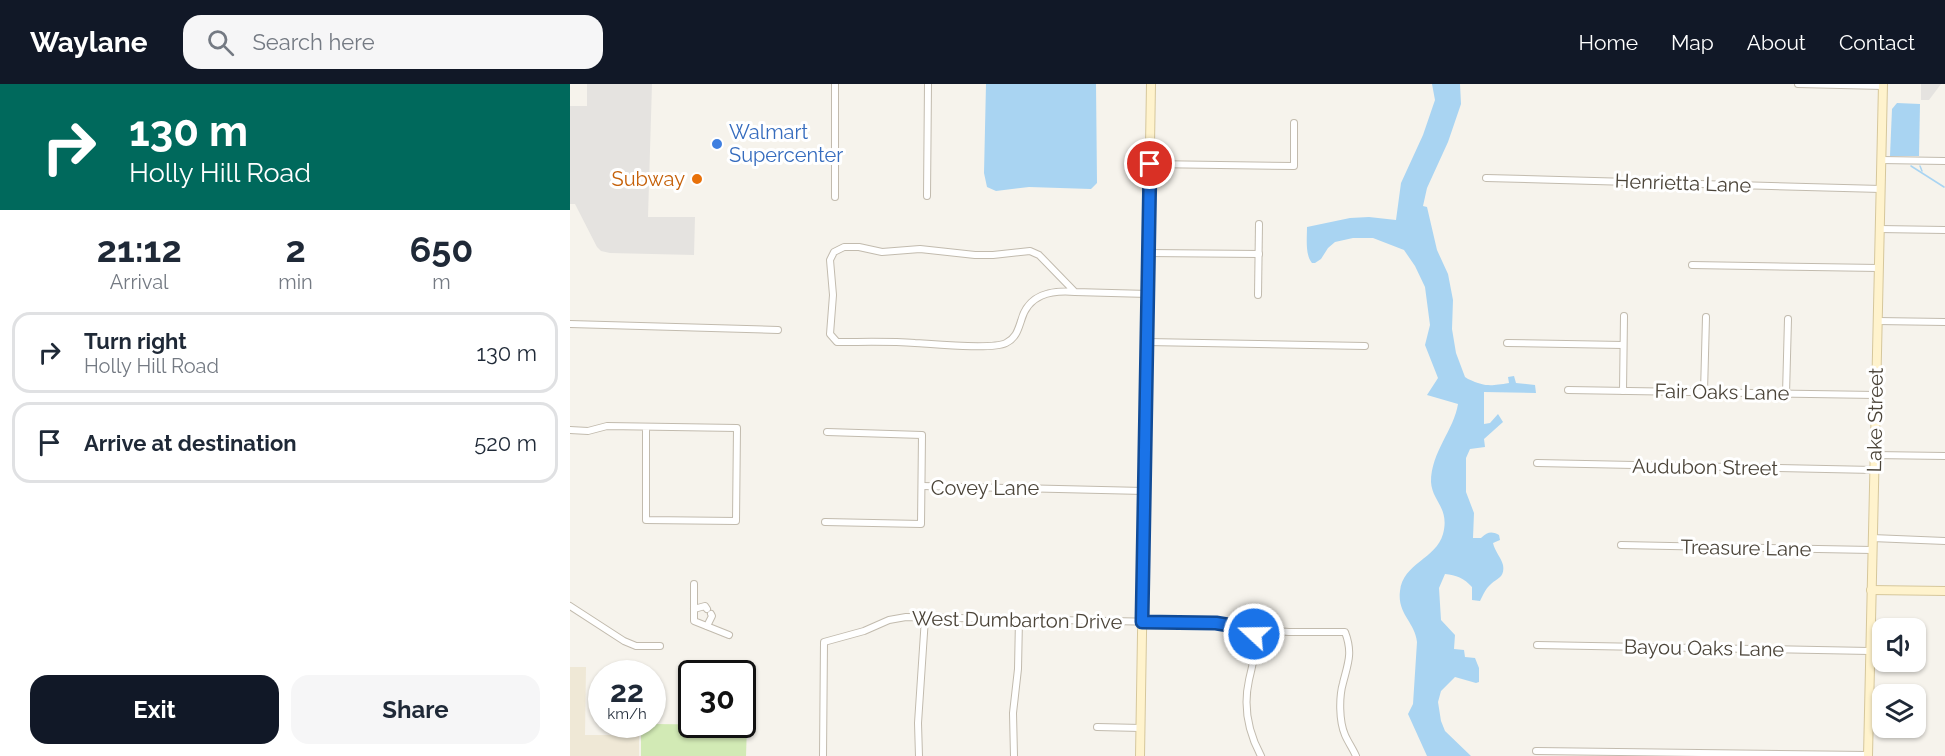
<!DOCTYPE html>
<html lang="en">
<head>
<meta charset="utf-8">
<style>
  body { margin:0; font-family:Raleway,sans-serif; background:#f6f6f7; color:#1f2937; height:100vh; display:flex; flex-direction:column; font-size:22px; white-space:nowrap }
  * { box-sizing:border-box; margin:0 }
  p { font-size:20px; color:#747a83 }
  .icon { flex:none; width:33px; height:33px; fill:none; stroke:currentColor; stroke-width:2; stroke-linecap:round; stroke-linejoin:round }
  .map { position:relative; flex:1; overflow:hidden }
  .panel { display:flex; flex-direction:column; background:#fff; width:570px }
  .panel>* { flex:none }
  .banner { background:#00695c; color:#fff; overflow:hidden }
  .tools { position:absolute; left:1302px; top:534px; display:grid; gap:12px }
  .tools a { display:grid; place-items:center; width:54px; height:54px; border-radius:12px; background:#fff; box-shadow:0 2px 4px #0004; font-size:30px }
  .speed { position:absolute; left:18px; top:576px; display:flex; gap:12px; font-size:30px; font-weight:700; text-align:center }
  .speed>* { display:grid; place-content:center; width:78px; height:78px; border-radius:50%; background:#fff; box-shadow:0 2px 4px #0004; line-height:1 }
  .speed small { font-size:15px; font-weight:400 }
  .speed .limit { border:3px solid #111; border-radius:9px; background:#fff; color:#111 }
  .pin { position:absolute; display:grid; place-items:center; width:51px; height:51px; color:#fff; margin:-26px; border:3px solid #fff; border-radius:50%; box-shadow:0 2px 6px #0007 }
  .me { position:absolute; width:66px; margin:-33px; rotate:291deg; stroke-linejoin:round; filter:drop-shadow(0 0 4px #0008) }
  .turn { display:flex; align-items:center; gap:21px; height:126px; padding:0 30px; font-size:27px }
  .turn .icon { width:78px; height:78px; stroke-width:2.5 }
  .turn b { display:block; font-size:42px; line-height:51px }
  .eta { display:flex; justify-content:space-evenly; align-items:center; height:102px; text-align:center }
  .eta b { font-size:36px; font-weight:700; line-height:42px }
  .action { display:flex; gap:12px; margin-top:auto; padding:12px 30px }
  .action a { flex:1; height:69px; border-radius:18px; background:#111827; color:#fff; font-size:24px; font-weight:700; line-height:69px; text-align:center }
  .action a+a { background:#f6f6f7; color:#1f2937 }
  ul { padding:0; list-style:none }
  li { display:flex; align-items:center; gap:18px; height:81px; margin:0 12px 9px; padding:0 18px; border:3px solid #e0e1e3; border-radius:18px }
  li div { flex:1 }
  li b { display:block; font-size:22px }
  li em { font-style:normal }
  header { display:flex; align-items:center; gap:36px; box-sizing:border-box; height:84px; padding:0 30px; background:#111827; color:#fff }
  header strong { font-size:28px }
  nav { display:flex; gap:33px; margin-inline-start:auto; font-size:21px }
  .search { width:420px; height:54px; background:#f6f6f7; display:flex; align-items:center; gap:15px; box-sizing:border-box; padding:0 21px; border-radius:18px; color:#747a83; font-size:22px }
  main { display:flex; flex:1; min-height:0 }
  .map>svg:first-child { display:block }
  .education { fill:#efe8d6 }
  .park { fill:#d2eab5 }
  .parking { fill:#e5e3e0 }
  .water { fill:#a9d4f2 }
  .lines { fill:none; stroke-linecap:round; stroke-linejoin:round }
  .stream { stroke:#a9d4f2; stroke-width:1.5 }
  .street-casing { stroke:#c2bbae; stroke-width:8 }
  .secondary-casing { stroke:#d6c79b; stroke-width:10 }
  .street { stroke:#fff; stroke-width:6 }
  .secondary { stroke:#fff3cd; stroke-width:8 }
  .route-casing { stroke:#114b97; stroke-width:15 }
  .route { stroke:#1a73e8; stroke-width:10 }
  .shop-dot { fill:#3f7fe0; stroke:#fff; stroke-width:2 }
  .food-dot { fill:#e8710a; stroke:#fff; stroke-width:2 }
  .labels { text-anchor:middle; stroke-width:6; stroke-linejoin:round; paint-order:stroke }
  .shop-label { font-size:20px; fill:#366cbe; stroke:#fff; text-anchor:start }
  .food-label { font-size:20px; fill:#c56008; stroke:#fff; text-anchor:end }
  .street-label { font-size:20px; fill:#4b4439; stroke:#fff }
</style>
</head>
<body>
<header>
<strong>Waylane</strong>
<div class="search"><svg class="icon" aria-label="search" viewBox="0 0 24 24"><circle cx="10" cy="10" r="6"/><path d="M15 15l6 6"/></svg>Search here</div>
<nav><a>Home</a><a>Map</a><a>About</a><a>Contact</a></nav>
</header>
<main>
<section class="panel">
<div class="banner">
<div class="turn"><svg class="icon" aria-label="right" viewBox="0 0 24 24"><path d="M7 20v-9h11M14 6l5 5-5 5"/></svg><div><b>130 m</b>Holly Hill Road</div></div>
</div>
<div class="eta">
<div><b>21:12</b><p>Arrival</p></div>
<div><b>2</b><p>min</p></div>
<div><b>650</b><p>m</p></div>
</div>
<ul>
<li><svg class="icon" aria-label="right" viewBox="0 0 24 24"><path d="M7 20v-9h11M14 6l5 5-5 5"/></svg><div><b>Turn right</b><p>Holly Hill Road</p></div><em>130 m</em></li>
<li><svg class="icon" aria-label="arrive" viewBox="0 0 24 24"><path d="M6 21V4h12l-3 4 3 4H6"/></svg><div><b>Arrive at destination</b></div><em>520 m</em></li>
</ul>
<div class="action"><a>Exit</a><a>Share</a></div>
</section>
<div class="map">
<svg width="1375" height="672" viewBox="0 0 1375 672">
  <rect width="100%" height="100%" fill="#f6f3ec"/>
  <polygon class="education" points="0,583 16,583 15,651 69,651 69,672 0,672"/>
  <polygon class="park" points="82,640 177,641 176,672 71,672 71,641"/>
  <g class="parking">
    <polygon points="17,0 82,0 78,133 125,133 124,171 40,169 31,167 27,163 5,120 0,120 0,22 17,22"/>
    <polygon points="1351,0 1371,0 1359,16 1351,16"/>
  </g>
  <g class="water">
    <polygon points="416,0 526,0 527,99 521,105 459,103 426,107 417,103 414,89"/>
    <path d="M 862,0 L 890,0 L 891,20 L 878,58 L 857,104 L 853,122 L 857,123 L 867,166 L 878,190 L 883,216 L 882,245 L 886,269 L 895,293 L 898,295 C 916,303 920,302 939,299 L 938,293 L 944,292 L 946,299 L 965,301 L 966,309 L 914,308 L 914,340 L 920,339 L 928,330 L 933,338 L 914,355 L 915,363 L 900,365 L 896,374 L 896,408 L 904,429 L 903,454 L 911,454 C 918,448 921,447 929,451 L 930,456 L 923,459 C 925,468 931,473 933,481 C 935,493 928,494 921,500 C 916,504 913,511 910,517 L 902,516 L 902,503 C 894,494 886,491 875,490 L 869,504 L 871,536 L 885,551 L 884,565 L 894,566 L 895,573 L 905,574 L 909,584 L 909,598 L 906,599 L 885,593 L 871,607 L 868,618 L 871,637 L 875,647 L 901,672 L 857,672 L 838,630 L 843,620 L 847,558 C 845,538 827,530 830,507 C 833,479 866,475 873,450 C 880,424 862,417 861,398 C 861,368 884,346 888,320 L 857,311 L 868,294 L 855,261 L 860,241 L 855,203 L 845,182 L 834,166 L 803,154 L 783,154 L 765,158 L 758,164 L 751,175 L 745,179 L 742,179 C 735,171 737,154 737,143 L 780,134 L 799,133 L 826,136 L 831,99 L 853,51 L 865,16 Z"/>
    <polygon points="1327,19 1350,20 1349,72 1320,72 1322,25"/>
  </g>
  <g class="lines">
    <g class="stream">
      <polyline points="1341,82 1374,103"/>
      <polyline points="1350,82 1352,87"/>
    </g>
    <g class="street-casing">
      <g id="street">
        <polyline points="1228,0 1313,2"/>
        <polyline points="1311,76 1375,77"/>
        <polyline points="580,80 724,82 724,39"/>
        <polyline points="916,94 1311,105"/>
        <polyline points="357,112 358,0"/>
        <polyline points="265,113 265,0"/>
        <polyline points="1309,145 1375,146"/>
        <polyline points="578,169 689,170"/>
        <polyline points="1122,181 1309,184"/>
        <path d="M 505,208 C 481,206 458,210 451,237 C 448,246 446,254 436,259 C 422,266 363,260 345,259 C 320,257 293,258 267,258 L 260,250 L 263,211 L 260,176 L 264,168 L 274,163 L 289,163 L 312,168 L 350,165 L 405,171 L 423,171 L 460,167 L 469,171 L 505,208 L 578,210"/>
        <polyline points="688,211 689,140"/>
        <polyline points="1307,237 1375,238"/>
        <polyline points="0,240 208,246"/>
        <polyline points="577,258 795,262"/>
        <polyline points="937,259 1053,261"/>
        <polyline points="998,306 1306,311"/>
        <polyline points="1053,307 1054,232"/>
        <polyline points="1134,308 1136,233"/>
        <polyline points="1216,310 1218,235"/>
        <polyline points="0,346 18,347 37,342 167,344 166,437 76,436 76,343"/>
        <polyline points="1304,371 1375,372"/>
        <polyline points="967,379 1304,386"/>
        <polyline points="352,402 574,407"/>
        <polyline points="255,438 351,440 352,351 257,348"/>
        <polyline points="1302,454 1375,457"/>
        <polyline points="1051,461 1302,466"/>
        <polyline points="124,500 124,537 159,551"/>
        <polyline points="0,522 54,557 66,562 90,562"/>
        <polyline points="124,525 135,522 137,525"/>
        <polyline points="137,542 142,532 141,530"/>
        <path d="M 682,545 C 688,564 683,578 679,596 C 673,623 678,648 691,672"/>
        <polyline points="967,561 1300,567"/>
        <polyline points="527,643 571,644"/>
        <polyline points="966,667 1298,671"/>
        <path d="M 253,672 L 254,558 L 294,547 L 319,536 L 336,533 L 646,539 L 682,545 L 719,548 L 775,548 C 783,569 778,579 773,599 C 769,613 769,637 775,651 C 778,658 783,665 786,672"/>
        <polyline points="349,672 348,639 355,534"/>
        <polyline points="444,672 443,629 448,585 449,535"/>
      </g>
    </g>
    <g class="secondary-casing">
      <g id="secondary">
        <polyline points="1301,506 1375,507"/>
        <polyline points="570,672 581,0"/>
        <polyline points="1298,672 1313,0"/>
      </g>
    </g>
    <use href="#street" class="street"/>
    <use href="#secondary" class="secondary"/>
  </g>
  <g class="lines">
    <g class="route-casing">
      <polyline id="route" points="580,80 572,538 646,539 682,545 684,550"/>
    </g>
    <use href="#route" class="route"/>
  </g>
  <circle class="shop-dot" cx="147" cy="60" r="6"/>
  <circle class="food-dot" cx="127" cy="95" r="6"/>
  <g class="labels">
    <g class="shop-label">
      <text x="159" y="55">Walmart<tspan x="159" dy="23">Supercenter</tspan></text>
    </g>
    <g class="food-label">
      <text x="115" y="102">Subway</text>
    </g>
    <g class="street-label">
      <text transform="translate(1113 99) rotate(2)" y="7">Henrietta Lane</text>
      <text transform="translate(1152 308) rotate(1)" y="7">Fair Oaks Lane</text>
      <text transform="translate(1305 336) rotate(-89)" y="7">Lake Street</text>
      <text transform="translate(1135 383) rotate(1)" y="7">Audubon Street</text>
      <text x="415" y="411">Covey Lane</text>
      <text transform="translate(1176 464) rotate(1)" y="7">Treasure Lane</text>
      <text transform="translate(447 536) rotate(1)" y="7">West Dumbarton Drive</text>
      <text transform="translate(1134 564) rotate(1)" y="7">Bayou Oaks Lane</text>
    </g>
  </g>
</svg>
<div class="tools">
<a><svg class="icon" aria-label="sound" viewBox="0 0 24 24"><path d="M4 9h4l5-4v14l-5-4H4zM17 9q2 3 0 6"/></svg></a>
<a><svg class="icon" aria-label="layers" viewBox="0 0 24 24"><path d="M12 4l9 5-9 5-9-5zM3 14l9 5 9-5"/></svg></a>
</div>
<div class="speed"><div>22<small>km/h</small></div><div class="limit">30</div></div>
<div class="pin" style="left:580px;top:80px;background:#d93025"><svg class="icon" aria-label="arrive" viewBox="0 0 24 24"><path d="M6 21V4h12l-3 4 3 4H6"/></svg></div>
<svg class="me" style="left:684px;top:550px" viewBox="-20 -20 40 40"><circle r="17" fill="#1a73e8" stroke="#fff" stroke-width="3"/><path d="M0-11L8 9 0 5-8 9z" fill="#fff"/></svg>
</div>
</main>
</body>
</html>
